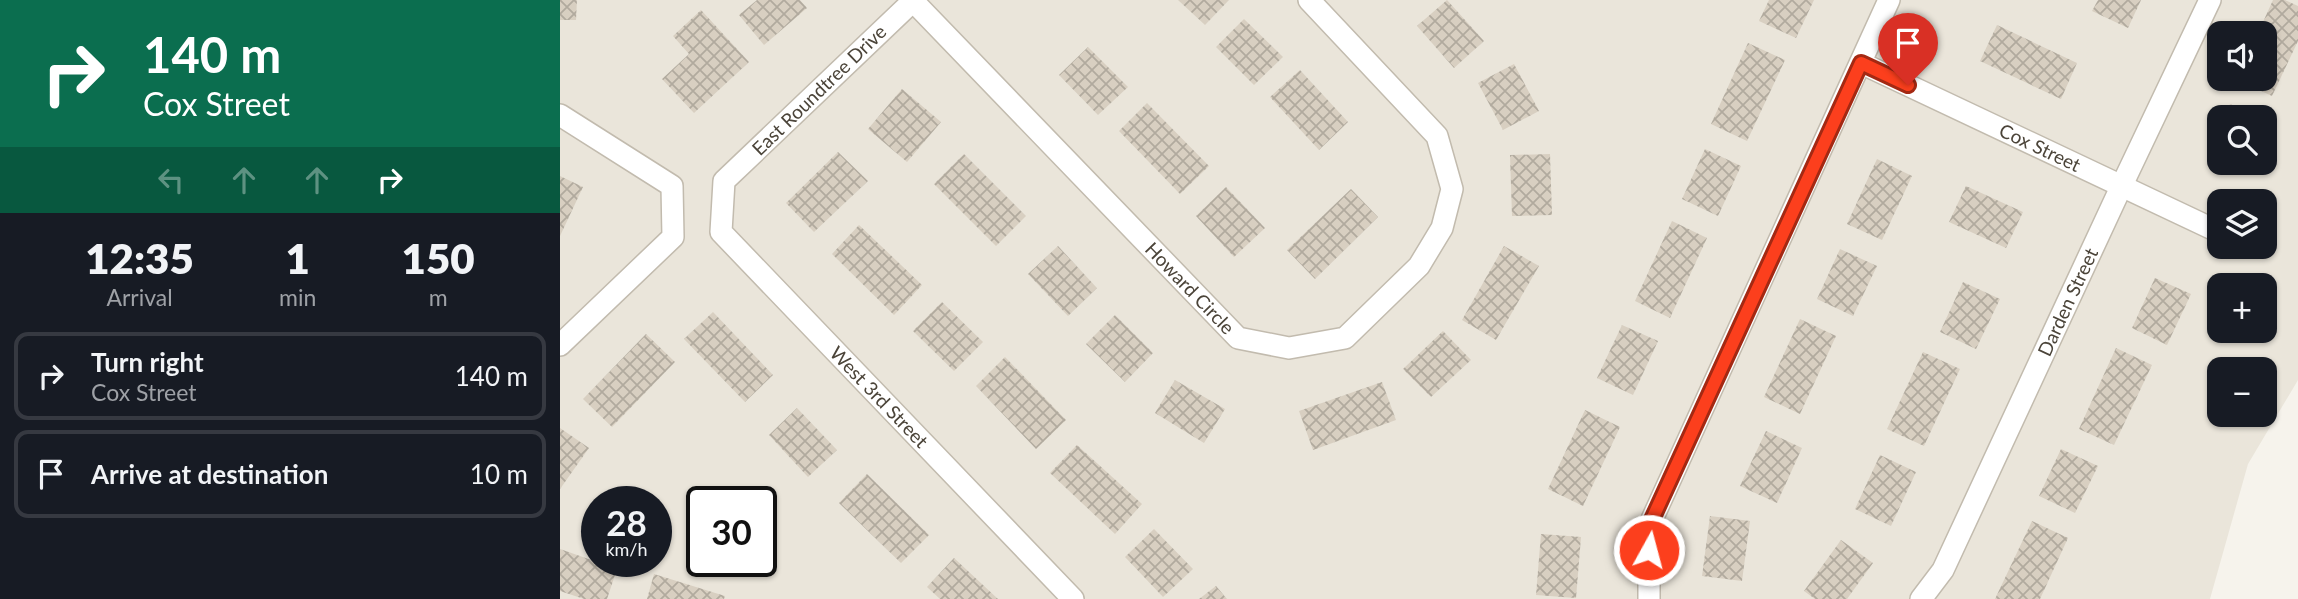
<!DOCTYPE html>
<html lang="en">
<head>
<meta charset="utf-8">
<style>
  body { margin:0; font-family:Lato,sans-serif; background:#20242c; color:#f1f3f6; height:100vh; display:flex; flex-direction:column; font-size:26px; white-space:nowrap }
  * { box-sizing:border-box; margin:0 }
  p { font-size:23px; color:#9ea1a6 }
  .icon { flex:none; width:38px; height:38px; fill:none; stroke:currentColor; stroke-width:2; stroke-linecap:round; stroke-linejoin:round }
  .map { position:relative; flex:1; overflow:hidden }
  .details { display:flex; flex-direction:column; background:#171b24; width:560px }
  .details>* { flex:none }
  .hud { background:#0b6e4f; color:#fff; overflow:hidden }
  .fabs { position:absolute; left:1647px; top:21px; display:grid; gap:14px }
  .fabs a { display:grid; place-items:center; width:70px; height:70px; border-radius:14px; background:#171b24; box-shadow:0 2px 5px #0004; font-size:35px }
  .speed { position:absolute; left:21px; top:486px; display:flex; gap:14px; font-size:35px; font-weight:700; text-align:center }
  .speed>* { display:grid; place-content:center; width:91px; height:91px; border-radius:50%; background:#171b24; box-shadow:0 2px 5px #0004; line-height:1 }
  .speed small { font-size:18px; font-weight:400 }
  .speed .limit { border:4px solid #111; border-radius:10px; background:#fff; color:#111 }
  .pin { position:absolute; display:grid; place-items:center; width:60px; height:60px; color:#fff; margin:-72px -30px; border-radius:50% 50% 50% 0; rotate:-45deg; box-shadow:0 0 7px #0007 }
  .pin .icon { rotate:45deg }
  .me { position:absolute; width:77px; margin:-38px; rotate:7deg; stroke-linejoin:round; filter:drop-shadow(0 0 5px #0008) }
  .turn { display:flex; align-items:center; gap:24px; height:147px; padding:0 28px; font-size:32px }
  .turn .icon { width:91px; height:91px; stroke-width:2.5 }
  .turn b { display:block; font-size:49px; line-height:60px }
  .lanes { display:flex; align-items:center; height:66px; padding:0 28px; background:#0003; justify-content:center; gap:35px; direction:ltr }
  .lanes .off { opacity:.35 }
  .eta { display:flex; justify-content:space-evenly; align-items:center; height:119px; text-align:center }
  .eta b { font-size:42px; font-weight:800; line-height:49px }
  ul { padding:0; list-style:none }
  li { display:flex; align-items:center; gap:21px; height:88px; margin:0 14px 10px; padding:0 14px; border:4px solid #363941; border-radius:14px }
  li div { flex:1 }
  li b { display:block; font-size:26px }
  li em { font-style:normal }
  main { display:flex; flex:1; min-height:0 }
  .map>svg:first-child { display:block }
  .residential { fill:#eae5da; fill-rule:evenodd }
  .building { fill:url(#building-cross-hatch) }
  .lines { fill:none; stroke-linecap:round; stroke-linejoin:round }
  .street-casing { stroke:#c2bbae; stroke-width:24 }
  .street { stroke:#fff; stroke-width:21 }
  .route-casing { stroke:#a42913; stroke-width:18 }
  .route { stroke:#fc3f1d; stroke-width:12 }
  .labels { text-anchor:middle; stroke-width:5; stroke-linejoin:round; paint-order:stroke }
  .street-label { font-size:19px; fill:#4b4439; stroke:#fff }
</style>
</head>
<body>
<main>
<section class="details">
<div class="hud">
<div class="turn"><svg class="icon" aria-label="right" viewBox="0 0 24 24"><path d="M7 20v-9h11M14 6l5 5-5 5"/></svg><div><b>140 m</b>Cox Street</div></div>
<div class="lanes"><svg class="icon off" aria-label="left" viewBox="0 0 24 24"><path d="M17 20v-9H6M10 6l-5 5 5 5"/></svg><svg class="icon off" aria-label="ahead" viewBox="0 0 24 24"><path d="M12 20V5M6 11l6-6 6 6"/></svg><svg class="icon off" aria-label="ahead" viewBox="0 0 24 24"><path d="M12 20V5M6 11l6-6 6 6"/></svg><svg class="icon" aria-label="right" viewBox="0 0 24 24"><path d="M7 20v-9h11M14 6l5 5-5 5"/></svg></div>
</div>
<div class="eta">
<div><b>12:35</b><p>Arrival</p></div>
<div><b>1</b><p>min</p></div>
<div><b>150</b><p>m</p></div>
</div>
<ul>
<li><svg class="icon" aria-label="right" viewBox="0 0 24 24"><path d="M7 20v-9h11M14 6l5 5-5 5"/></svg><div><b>Turn right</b><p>Cox Street</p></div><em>140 m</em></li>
<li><svg class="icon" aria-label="arrive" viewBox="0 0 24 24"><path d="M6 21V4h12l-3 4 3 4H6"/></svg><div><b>Arrive at destination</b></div><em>10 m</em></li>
</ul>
</section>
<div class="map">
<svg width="1738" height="599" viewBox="0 0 1738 599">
  <defs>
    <pattern id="building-cross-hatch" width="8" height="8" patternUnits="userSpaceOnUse" patternTransform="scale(1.75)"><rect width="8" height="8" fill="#d8cfc1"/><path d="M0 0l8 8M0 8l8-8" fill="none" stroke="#b1aa9e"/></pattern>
  </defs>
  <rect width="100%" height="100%" fill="#f6f3ec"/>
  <path class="residential" d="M 0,0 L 1738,0 L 1738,380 L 1688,464 L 1650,599 L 0,599 ZM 1659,33 L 1704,33 L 1704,79 L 1659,79 ZM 1659,117 L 1704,117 L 1704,163 L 1659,163 ZM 1659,201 L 1704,201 L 1704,247 L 1659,247 ZM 1659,285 L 1704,285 L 1704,331 L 1659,331 ZM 1659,369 L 1704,369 L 1704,415 L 1659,415 ZM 37,502 L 96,502 L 96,562 L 37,562 ZM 142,502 L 201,502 L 201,562 L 142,562 Z"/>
  <g class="building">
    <polygon points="0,0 17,0 16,20 0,20"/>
    <polygon points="197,0 240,0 247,8 204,45 179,15"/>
    <polygon points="618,0 669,0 645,25"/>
    <polygon points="887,0 924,41 894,68 857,26"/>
    <polygon points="1209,0 1254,0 1236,38 1199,21"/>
    <polygon points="1538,0 1581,0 1568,28 1532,11"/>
    <polygon points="1713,0 1725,0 1738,6 1738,41 1712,96 1675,79 1704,79 1704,33 1698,33"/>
    <polygon points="141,10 189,62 134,113 102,79 129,54 113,36"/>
    <polygon points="684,19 723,57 694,85 656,47"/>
    <polygon points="1437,25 1517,63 1501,99 1420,61"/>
    <polygon points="1188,43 1225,60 1187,141 1151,124"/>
    <polygon points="528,47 568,87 538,115 499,75"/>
    <polygon points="954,64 979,111 943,130 918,83"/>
    <polygon points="740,70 788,122 759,150 710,97"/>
    <polygon points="342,89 381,122 347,162 308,129"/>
    <polygon points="587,103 649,166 620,194 559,131"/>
    <polygon points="1670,104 1700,117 1664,117"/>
    <polygon points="1659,128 1659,159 1647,154"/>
    <polygon points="1145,149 1181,166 1158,216 1122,199"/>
    <polygon points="278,152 308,181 254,232 226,203"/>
    <polygon points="404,154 466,216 436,246 374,184"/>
    <polygon points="990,154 992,215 952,216 950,155"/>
    <polygon points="1317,159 1352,176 1322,240 1287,224"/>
    <polygon points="0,176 23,187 0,236"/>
    <polygon points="1406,186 1463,212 1446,248 1389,222"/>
    <polygon points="666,187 705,228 674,257 636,216"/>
    <polygon points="791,189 818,217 755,279 727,250"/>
    <polygon points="1112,221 1147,238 1110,318 1075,301"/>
    <polygon points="299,225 362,285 334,315 272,254"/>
    <polygon points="498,246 537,288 508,316 468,274"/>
    <polygon points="944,246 979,266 936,340 902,320"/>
    <polygon points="1280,249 1317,266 1293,316 1257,299"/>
    <polygon points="1595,278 1631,294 1607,345 1572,328"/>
    <polygon points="1403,282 1440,299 1416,349 1380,332"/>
    <polygon points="382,302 423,342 394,371 353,331"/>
    <polygon points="153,312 213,375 185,402 124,339"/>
    <polygon points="555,315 593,353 565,382 526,344"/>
    <polygon points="1240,319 1276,336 1240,414 1204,397"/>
    <polygon points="1062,325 1098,341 1073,395 1037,378"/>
    <polygon points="883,331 911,360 871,397 843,369"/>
    <polygon points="86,334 115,362 52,427 23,399"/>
    <polygon points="1556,348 1592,365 1554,445 1519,429"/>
    <polygon points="1363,352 1400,369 1364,446 1327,429"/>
    <polygon points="445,357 506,420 476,449 416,386"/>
    <polygon points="615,380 665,409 644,443 595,413"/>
    <polygon points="822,382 836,420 753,450 739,411"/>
    <polygon points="237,408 277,450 248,477 209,435"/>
    <polygon points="1025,410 1060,427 1023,506 988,489"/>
    <polygon points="0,428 29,448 0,489"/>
    <polygon points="1206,431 1242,448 1217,503 1180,486"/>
    <polygon points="517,445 582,504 555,534 490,473"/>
    <polygon points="1501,449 1538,466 1515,513 1479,496"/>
    <polygon points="1320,455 1356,472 1331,526 1295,509"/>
    <polygon points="307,474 369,535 341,563 279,503"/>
    <polygon points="1150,516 1190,521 1182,581 1142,576"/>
    <polygon points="1472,521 1508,538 1480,599 1435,599"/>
    <polygon points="594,529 633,569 603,597 565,557"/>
    <polygon points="981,534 1021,537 1016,598 976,595"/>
    <polygon points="1281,540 1313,563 1287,599 1255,599 1244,591"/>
    <polygon points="0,549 57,569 47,599 24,599 0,591"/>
    <polygon points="394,558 438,599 380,599 367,587"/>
    <polygon points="94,574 165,596 164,599 87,599"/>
    <polygon points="656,586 667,599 639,599"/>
  </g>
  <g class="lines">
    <g class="street-casing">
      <g id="street">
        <path id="s1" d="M 354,0 L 164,181 L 161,232 L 513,599"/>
        <path id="s2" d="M 353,1 L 678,338 L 729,348 L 785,338 L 859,266 L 882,228 L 892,189 L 877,136 L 749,0"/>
        <path id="s3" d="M 1301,63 L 1659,232"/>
        <polyline points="0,115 112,186 113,237 0,345"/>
        <polyline points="1089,599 1089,526 1329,0"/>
        <path id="s4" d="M 1361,599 L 1383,570 L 1562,185 L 1650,0"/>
      </g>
    </g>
    <use href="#street" class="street"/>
  </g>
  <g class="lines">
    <g class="route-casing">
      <polyline id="route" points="1089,550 1089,526 1301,63 1348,85"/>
    </g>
    <use href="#route" class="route"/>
  </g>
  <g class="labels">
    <g class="street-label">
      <text transform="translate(259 90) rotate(-44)" y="7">East Roundtree Drive</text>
      <text dy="7" stroke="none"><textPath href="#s3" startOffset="198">Cox Street</textPath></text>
      <text dy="7" stroke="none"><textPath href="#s2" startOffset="399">Howard Circle</textPath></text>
      <text dy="7" stroke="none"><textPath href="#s4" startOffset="332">Darden Street</textPath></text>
      <text dy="7" stroke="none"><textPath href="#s1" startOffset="542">West 3rd Street</textPath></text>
    </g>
  </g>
</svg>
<div class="fabs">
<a><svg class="icon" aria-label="sound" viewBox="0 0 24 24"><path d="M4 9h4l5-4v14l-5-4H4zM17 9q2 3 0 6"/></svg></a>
<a><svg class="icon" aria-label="search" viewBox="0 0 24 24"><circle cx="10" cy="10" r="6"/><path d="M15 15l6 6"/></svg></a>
<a><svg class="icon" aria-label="layers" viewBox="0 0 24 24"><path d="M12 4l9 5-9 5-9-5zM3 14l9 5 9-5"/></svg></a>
<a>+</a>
<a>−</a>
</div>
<div class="speed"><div>28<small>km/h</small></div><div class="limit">30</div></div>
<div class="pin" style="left:1348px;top:85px;background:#d93025"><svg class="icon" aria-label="arrive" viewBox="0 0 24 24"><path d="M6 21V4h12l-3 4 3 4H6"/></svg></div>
<svg class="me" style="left:1089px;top:550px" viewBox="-20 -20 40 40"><circle r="17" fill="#fc3f1d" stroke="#fff" stroke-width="3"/><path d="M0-11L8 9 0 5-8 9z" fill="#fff"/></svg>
</div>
</main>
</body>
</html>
